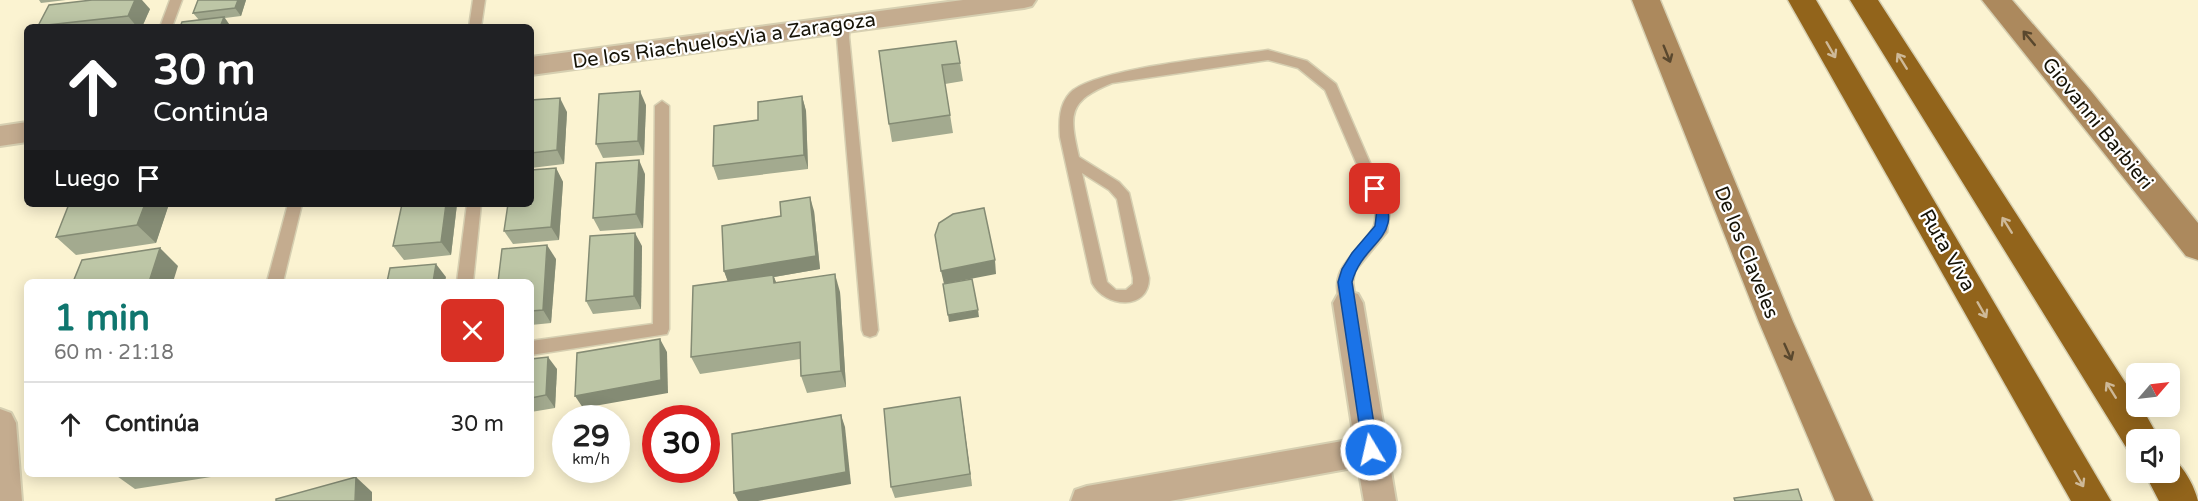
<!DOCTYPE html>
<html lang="es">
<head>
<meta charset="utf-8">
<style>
  body { margin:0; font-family:"Varela Round",sans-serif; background:#f6f6f6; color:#222; height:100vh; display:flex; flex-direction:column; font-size:22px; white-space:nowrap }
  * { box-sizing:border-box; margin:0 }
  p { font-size:20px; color:#767676 }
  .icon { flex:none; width:33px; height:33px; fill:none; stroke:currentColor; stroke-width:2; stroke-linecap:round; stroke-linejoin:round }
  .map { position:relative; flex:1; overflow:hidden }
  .details { position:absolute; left:24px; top:279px; width:510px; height:198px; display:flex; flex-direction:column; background:#fff; border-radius:9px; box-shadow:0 3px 15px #0003 }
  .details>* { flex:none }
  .guide { position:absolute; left:24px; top:24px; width:510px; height:183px; border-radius:9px; box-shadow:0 3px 15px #0003; background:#202124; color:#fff; overflow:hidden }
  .needle { width:39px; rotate:62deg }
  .buttons { position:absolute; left:2126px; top:363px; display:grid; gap:12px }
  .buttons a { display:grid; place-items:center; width:54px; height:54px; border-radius:9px; background:#fff; box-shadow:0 3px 15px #0003; font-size:30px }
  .speed { position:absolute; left:552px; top:405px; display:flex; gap:12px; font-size:30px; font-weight:700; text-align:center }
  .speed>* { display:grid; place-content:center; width:78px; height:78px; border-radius:50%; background:#fff; box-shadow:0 3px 15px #0003; line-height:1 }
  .speed small { font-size:15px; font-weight:400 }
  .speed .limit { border:9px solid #d22; background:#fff; color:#111 }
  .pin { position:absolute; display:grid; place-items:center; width:51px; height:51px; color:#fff; margin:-26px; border-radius:12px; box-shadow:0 3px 9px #0006 }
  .me { position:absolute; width:66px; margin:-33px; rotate:351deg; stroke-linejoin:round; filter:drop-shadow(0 0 4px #0008) }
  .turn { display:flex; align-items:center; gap:21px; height:126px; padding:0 30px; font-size:27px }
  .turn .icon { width:78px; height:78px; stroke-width:2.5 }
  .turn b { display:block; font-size:42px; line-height:51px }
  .then { display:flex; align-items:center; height:57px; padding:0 30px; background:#0003; gap:12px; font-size:22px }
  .round { display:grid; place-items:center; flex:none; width:63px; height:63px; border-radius:9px; background:#f6f6f6 }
  .overview { display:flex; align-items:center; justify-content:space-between; height:102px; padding:0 30px }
  h1 { font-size:36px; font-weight:700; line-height:45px; color:#0f766e }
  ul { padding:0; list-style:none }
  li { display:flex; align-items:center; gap:18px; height:84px; padding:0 30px; border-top:2px solid #e0e0e0 }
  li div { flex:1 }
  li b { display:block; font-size:22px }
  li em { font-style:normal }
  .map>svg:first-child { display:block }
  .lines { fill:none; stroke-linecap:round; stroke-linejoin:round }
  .service-casing { stroke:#d6cfb1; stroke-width:3 }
  .minor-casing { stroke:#d6cfb1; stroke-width:4 }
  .secondary-casing { stroke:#d6cfb1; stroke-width:3 }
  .trunk-casing { stroke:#d6cfb1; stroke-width:3 }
  .service { fill:#c4ac8f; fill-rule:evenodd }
  .minor { fill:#c4ac8f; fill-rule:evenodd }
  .secondary { fill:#ac895d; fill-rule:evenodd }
  .trunk { fill:#92641b; fill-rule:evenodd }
  .wall { fill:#a3aa8f }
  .shaded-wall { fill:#848b74 }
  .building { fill:#bdc6a6; stroke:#848b74; stroke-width:1.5 }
  .oneway { stroke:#5a482e }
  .oneway2 { stroke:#ceb998 }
  .route { fill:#1a73e8; stroke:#114b97; stroke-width:1.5 }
  .labels { text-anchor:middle; stroke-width:4.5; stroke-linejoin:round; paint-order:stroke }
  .street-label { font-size:20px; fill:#161307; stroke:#fff }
</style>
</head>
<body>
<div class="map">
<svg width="2198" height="501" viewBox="0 0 2198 501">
  <rect width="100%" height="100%" fill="#fbf3d1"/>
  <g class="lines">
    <g class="service-casing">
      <g id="service">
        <polygon points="170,0 182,0 172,27 160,27"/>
        <polygon points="473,0 485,0 481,27 469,27"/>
        <polygon points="844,20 850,24 849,37 878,330 876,335 870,337 864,335 862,330 837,37 838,24"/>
        <path d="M 1268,50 L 1307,61 L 1336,84 L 1390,209 L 1387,232 L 1355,271 L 1353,282 L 1356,303 L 1353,308 L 1348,309 L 1343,308 C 1323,269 1358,255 1373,228 C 1376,223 1375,215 1376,209 L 1325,90 L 1298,68 L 1268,60 L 1112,83 C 1068,101 1069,114 1079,157 L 1119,182 L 1129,193 L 1149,278 C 1149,311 1105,308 1092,283 L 1060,137 C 1059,121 1059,105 1070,93 C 1094,68 1228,56 1268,50 ZM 1082,173 L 1109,190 L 1117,199 L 1133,278 L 1133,284 L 1126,290 L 1116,290 L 1107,282 Z"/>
        <polygon points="662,101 669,106 669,329 667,334 531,355 531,341 653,324 655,106"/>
        <polygon points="288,204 302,204 283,282 267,282"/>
        <polygon points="467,204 481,204 473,282 457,282"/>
      </g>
    </g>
    <g class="minor-casing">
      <g id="minor">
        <polygon points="963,0 1036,0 1032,6 1024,8 531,75 531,57"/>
        <polygon points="27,122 27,142 0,146 0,126"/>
        <polygon points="1348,291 1358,294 1363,303 1396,501 1364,501 1358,467 1170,501 1071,501 1075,490 1087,486 1354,439 1333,303 1338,294"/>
        <polygon points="0,409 11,413 16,423 22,501 0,501"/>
      </g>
    </g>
    <g class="secondary-casing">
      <g id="secondary">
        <polygon points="1632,0 1660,0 1793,322 1873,501 1835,501 1759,322"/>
        <polygon points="1982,0 2012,0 2090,90 2198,223 2198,260 2186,256"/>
      </g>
    </g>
    <g class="trunk-casing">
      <g id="trunk">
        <polygon points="1788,0 1816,0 2111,501 2071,501"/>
        <polygon points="1850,0 1878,0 2136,399 2136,406 2141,406 2160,440 2136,440 2136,454 2129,452"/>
        <path d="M 2169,457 C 2182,462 2195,487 2198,501 L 2159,501 L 2144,472 L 2169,472 Z"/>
      </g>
    </g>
    <use href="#service" class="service"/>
    <use href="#minor" class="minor"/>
    <use href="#secondary" class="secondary"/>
    <use href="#trunk" class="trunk"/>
  </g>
  <g class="wall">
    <polygon points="39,0 66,0 41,3"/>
    <polygon points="198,0 246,0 241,16 225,18 231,27 180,27 199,20 193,13"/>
    <polygon points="150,9 142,27 38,26"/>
    <polygon points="879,51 960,63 963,81 945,84 953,133 892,142 889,124"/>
    <polygon points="802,96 806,111 808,169 718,180 713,166 758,120"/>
    <polygon points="531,100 567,112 564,164 531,168"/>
    <polygon points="646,105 644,155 603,158 596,144"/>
    <polygon points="556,168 563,182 559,240 513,244 504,231"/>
    <polygon points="645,174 643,228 600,231 593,218"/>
    <polygon points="169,204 156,243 76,255 56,237"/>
    <polygon points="457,204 451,255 404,260 393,246"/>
    <polygon points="814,211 820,269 774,277 776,283 840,292 846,387 807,393 801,376 800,359 700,374 691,357 728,281 724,271"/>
    <polygon points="642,246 641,309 593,314 586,301"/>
    <polygon points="556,259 551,323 531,325 531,282"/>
    <polygon points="531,359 557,369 555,408 531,412"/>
    <polygon points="960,397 972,486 895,498 891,487"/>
    <polygon points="114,474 230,474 135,489"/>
  </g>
  <g class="shaded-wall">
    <polygon points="135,0 142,0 150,9 142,27 137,27 128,16"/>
    <polygon points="238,0 246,0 241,16 235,8"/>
    <polygon points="224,17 231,27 220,27"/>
    <polygon points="640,91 646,105 644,155 638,141"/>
    <polygon points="802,96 806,111 808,169 804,155"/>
    <polygon points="560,98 567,112 564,164 557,150"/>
    <polygon points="639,160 645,174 643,228 636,214"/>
    <polygon points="556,168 563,182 559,240 551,227"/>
    <polygon points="810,197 814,211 820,269 774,277 780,292 729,285 724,271"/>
    <polygon points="145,204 169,204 156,243 137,225"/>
    <polygon points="446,204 457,204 451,255 441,242"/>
    <polygon points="635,233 642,246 641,309 634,296"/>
    <polygon points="547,245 556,259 551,323 543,310"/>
    <polygon points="160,248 178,266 173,282 149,282"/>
    <polygon points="995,260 996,274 944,284 941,271"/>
    <polygon points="436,264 446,277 445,282 433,282"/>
    <polygon points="835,274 840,292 846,387 841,371"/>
    <polygon points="978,310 979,317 949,322 948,315"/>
    <polygon points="660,339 667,352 668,393 583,408 575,396"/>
    <polygon points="548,357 557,369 555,408 546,395"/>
    <polygon points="960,397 962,410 972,486 970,474"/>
    <polygon points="841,415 845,427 851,484 758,501 738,501 734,493"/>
    <polygon points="356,477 372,492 372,501 355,501"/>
  </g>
  <g class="building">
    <polygon points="92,0 135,0 128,16 38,26 49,5"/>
    <polygon points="198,0 238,0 235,8 193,13"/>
    <polygon points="224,17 220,27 180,27 182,22"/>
    <polygon points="956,41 960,63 942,65 950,115 889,124 879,51"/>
    <polygon points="640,91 638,141 596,144 599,94"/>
    <polygon points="802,96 804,155 713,166 714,126 758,120 758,102"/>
    <polygon points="560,98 557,150 531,153 531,100"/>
    <polygon points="639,160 636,214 593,218 596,163"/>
    <polygon points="556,168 551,227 504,231 508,204 531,204 531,170"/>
    <polygon points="810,197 816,256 724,271 722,226 781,216 780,202"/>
    <polygon points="69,204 145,204 137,225 56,237"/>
    <polygon points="402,204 446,204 441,242 393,246"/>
    <polygon points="984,208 995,260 941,271 935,235 939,223 953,214"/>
    <polygon points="635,233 634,296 586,301 590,236"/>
    <polygon points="547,245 543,310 531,311 531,282 498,282 502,249"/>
    <polygon points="160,248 149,282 73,282 82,260"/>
    <polygon points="436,264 433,282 387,282 390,268"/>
    <polygon points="835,274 841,371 801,376 800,342 691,357 693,286 773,275 774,283"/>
    <polygon points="972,279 978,310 948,315 943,284"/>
    <polygon points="660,339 661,380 575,396 577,353"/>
    <polygon points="548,357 546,395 531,398 531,359"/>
    <polygon points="960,397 970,474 891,487 884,409"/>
    <polygon points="841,415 846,472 734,493 732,434"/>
    <polygon points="356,477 355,501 276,501 276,499"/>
    <polygon points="1798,489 1802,501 1735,501 1734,498"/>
  </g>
  <defs><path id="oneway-shaft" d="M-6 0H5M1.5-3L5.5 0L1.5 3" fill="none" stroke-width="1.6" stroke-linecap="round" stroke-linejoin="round" transform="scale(1.5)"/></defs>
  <g class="oneway">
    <use href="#oneway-shaft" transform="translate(2029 38) rotate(-130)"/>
    <use href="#oneway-shaft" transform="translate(1667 54) rotate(68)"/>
    <use href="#oneway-shaft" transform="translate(1788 352) rotate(66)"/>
  </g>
  <g class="oneway2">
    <use href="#oneway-shaft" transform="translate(1831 50) rotate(60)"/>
    <use href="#oneway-shaft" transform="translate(1902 61) rotate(-122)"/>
    <use href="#oneway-shaft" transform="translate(2007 225) rotate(-122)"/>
    <use href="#oneway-shaft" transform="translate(1982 310) rotate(60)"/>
    <use href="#oneway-shaft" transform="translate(2111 390) rotate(-122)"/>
    <use href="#oneway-shaft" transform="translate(2079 479) rotate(60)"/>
  </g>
  <path class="route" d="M 1375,184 L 1379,185 C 1408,240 1364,238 1352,282 L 1378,450 L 1376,455 L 1371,457 L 1365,455 L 1363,450 L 1338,282 L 1342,269 L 1352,253 L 1375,226 L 1377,209 L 1368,189 Z"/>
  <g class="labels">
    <g class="street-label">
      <text transform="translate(724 40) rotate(-8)" y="7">De los RiachuelosVia a Zaragoza</text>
      <text transform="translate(2098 123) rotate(51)" y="7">Giovanni Barbieri</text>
      <text transform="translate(1948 250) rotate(60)" y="7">Ruta Viva</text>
      <text transform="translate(1747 252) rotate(68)" y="7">De los Claveles</text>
    </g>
  </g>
</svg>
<div class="buttons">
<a><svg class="needle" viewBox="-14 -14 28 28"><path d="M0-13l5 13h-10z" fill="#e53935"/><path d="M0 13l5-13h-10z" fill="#767676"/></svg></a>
<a><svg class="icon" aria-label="sound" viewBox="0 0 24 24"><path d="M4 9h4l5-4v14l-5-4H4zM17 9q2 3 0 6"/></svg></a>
</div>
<div class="speed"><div>29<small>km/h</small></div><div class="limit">30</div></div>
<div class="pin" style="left:1375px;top:189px;background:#d93025"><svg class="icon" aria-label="arrive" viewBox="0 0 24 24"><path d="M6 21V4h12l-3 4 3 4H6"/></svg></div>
<svg class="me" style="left:1371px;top:450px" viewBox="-20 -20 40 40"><circle r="17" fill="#1a73e8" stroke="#fff" stroke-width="3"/><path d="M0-11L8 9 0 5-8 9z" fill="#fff"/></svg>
<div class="guide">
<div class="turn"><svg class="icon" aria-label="ahead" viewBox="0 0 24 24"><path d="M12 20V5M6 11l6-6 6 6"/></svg><div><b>30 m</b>Continúa</div></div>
<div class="then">Luego<svg class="icon" aria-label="arrive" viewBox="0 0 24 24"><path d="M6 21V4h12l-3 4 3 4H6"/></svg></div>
</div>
<section class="details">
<div class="overview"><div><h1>1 min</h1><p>60 m · 21:18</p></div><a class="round" style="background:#d93025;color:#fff"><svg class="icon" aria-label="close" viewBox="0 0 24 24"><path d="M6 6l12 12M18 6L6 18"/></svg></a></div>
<ul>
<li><svg class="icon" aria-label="ahead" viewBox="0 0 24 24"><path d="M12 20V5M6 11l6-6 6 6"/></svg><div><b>Continúa</b></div><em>30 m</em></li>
</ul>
</section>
</div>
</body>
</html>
